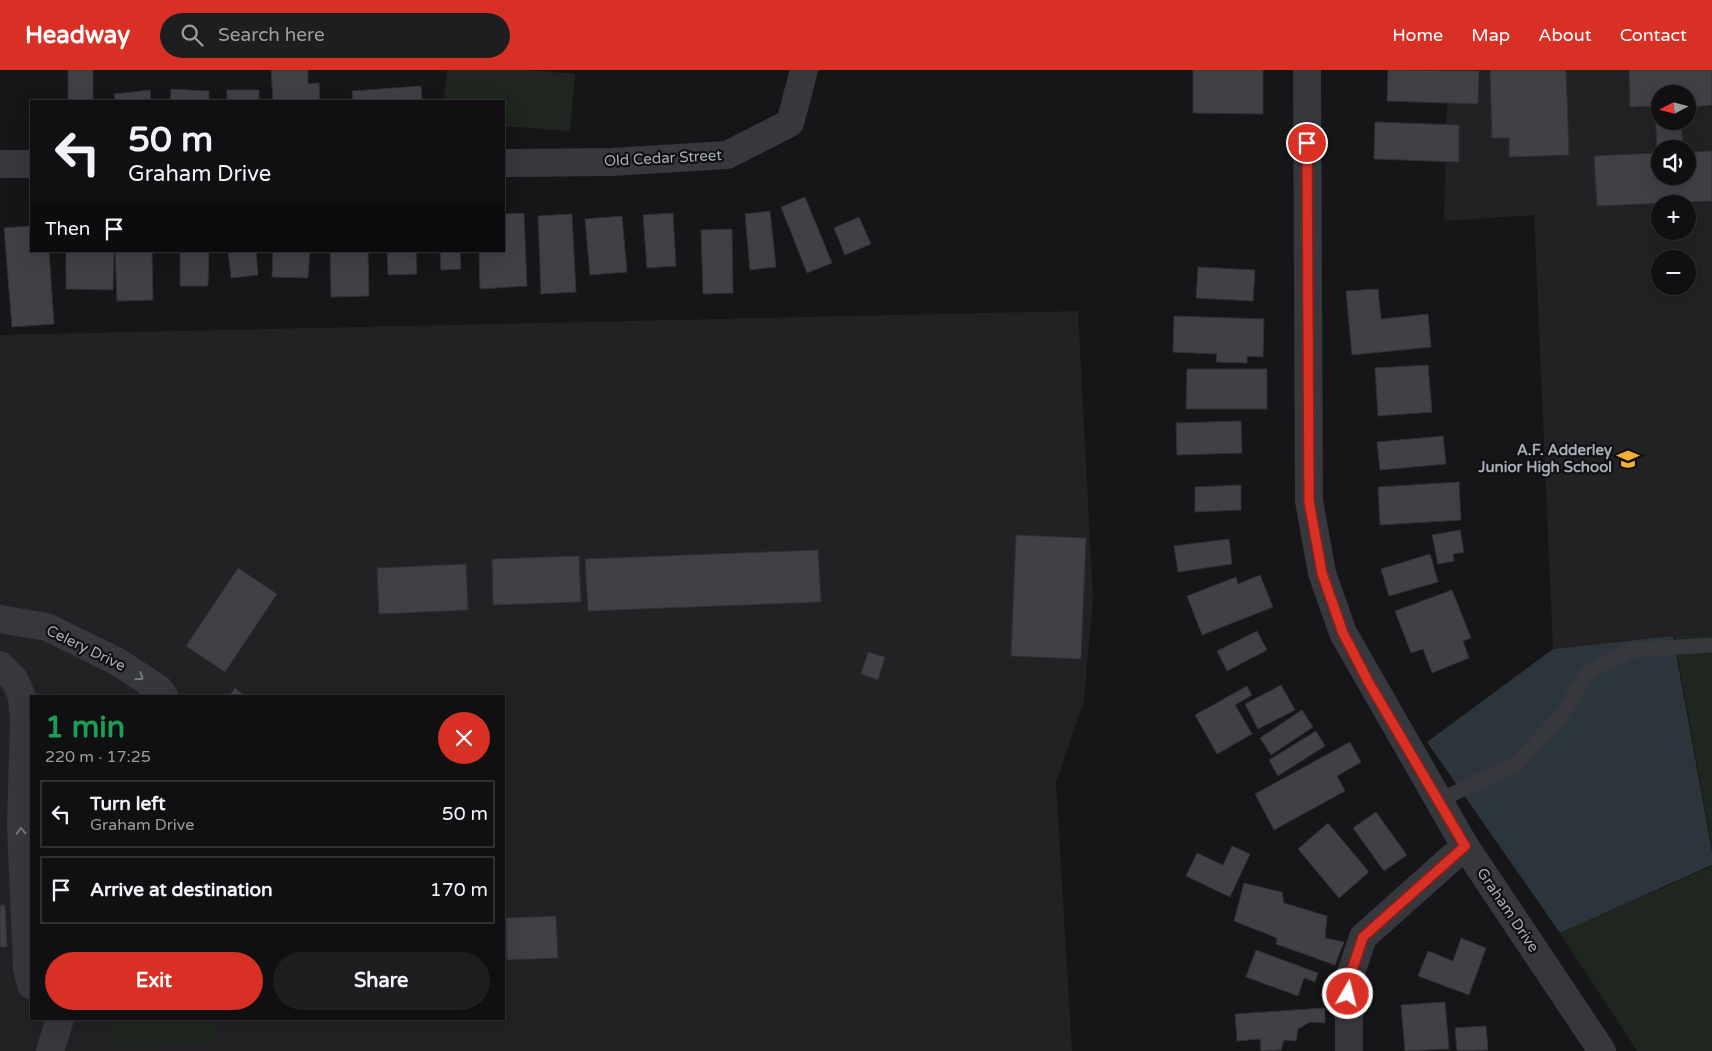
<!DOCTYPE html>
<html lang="en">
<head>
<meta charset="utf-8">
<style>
  body { margin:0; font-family:"Varela Round",sans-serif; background:#1e1e20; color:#f1f3f6; height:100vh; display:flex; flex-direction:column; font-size:19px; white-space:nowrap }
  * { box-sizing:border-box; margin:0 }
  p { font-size:16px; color:#9c9d9f }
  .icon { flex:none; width:28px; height:28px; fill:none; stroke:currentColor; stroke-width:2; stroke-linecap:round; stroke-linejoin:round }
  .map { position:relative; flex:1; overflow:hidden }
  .drawer { position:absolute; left:30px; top:625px; width:475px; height:325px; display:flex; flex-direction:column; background:#101012; border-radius:0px; box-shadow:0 5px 20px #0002,0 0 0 1px #303032 }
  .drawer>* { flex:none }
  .hud { position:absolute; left:30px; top:30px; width:475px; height:152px; border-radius:0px; box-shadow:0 5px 20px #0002,0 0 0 1px #303032; background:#101012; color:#f1f3f6; overflow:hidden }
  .needle { width:32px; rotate:263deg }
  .controls { position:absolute; left:1651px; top:15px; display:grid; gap:10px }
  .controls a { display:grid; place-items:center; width:45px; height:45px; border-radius:50%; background:#101012; box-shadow:0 5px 20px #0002,0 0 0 1px #303032; font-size:25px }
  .pin { position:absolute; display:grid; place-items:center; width:42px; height:42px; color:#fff; margin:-21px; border:2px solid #fff; border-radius:50%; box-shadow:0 1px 5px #0007 }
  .me { position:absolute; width:55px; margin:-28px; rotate:8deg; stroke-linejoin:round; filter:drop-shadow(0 0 4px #0008) }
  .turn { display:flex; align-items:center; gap:18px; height:105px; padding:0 15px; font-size:22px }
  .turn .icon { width:65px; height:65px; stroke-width:2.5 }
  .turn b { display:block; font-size:35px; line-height:42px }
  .then { display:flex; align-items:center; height:48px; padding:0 15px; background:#0003; gap:10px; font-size:19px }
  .round { display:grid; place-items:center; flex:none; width:52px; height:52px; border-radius:26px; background:#1e1e20 }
  .headline { display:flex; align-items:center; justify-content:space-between; height:85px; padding:0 15px }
  h1 { font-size:30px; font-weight:800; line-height:38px; color:#1e9e55 }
  .primary-button { display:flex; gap:10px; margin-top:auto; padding:10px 15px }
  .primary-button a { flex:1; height:58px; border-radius:30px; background:#d93025; color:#fff; font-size:20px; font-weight:800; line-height:58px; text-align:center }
  .primary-button a+a { background:#1e1e20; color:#f1f3f6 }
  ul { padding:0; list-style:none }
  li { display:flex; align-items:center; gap:15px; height:68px; margin:0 10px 8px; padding:0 5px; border:2px solid #303032; border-radius:0px }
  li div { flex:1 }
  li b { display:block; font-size:19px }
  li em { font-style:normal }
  header { display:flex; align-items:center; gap:30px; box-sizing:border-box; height:70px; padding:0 25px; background:#d93025; color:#fff }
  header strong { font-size:24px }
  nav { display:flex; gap:28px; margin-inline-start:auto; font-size:18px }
  .search { width:350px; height:45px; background:#1e1e20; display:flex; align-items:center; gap:12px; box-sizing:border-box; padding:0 18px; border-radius:28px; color:#9c9d9f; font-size:19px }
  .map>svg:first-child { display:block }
  .built { fill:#222225; fill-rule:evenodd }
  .green { fill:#1e261f }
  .water { fill:#2c353c }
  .building { fill:#404145; stroke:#303034 }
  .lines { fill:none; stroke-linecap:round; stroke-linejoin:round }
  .service { stroke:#37383d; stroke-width:15 }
  .minor { stroke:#37383d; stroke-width:28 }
  .tertiary { stroke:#37383d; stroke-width:28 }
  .oneway { stroke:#757881 }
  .route-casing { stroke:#8d1f18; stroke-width:12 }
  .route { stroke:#d93025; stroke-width:9 }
  .labels { text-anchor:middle; stroke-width:4.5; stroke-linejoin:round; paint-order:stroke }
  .street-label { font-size:15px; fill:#a8adb8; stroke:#111113 }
  .poi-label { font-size:15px; font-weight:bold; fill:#a8adb8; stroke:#111113; text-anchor:end }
</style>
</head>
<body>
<header>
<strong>Headway</strong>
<div class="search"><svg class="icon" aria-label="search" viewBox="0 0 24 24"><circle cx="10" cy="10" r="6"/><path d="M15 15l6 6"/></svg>Search here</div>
<nav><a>Home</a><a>Map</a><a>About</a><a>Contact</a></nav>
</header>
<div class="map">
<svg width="1712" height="981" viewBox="0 0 1712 981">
  <rect width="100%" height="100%" fill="#161618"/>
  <g class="built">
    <path d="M 1448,0 L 1712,0 L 1712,562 L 1553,579 L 1534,145 L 1444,151 ZM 1660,24 L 1688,24 L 1688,51 L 1660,51 ZM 1660,79 L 1688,79 L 1688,106 L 1660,106 ZM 1660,134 L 1688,134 L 1688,161 L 1660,161 ZM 1660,189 L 1688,189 L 1688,216 L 1660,216 Z"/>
    <path d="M 1078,241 L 1093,528 L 1084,630 L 1056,713 L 1072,981 L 0,981 L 0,265 ZM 31,626 L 504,626 L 504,949 L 31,949 Z"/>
  </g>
  <g class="green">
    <polygon points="447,0 528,0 575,4 570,61 504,56 504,31 444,31"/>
    <polygon points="1712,562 1712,779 1674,566"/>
    <polygon points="1712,796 1712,981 1637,981 1560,863"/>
    <polygon points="108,949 216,949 217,974 109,976"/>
  </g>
  <polygon class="water" points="1673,566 1712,782 1712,795 1560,863 1427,672 1553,579"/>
  <g class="building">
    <rect x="68" y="0" width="25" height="31"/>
    <polygon points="271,0 308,0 308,14 319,13 320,31 273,31"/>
    <polygon points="1193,0 1263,0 1263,44 1193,43"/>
    <polygon points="1388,0 1479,1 1478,34 1387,31"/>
    <polygon points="1490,0 1566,0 1569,85 1509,87 1509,68 1492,68"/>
    <polygon points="1629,0 1712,0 1712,35 1688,37 1688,24 1660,24 1660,51 1681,51 1683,79 1660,79 1660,106 1688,106 1688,82 1712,81 1712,131 1597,136 1594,86 1657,83 1655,36 1630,37"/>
    <polygon points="421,16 422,31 353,31 352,21"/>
    <polygon points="171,19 209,21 209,31 170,31"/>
    <polygon points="150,20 151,31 115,31 114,24"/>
    <rect x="227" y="20" width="32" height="11"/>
    <polygon points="1375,52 1459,55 1459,92 1374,89"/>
    <polygon points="805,127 832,193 807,203 781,137"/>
    <polygon points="770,141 776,197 750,200 745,144"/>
    <polygon points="524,143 527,216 480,219 479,181 504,181 504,144"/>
    <polygon points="673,143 676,196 647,198 643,145"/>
    <polygon points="572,144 576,222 541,224 538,146"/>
    <polygon points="622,146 627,202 590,205 585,149"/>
    <polygon points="859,147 871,174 845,185 834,158"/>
    <polygon points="31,156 31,181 49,181 54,254 12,257 4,158"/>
    <polygon points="732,159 733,223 703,224 701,160"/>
    <polygon points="66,181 114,181 113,220 66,219"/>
    <polygon points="115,181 152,181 153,230 117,231"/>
    <polygon points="180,181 209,181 208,216 180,216"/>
    <polygon points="228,181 256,181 258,205 231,208"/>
    <polygon points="273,181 310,181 308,208 272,207"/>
    <polygon points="330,181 368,181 369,226 331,227"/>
    <polygon points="387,181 416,181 417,204 388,205"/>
    <polygon points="440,181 460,181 461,199 441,200"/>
    <polygon points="1198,197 1255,200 1253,231 1196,228"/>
    <polygon points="1378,219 1381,249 1428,244 1431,277 1352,285 1346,221"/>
    <polygon points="1174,246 1264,249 1263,287 1247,286 1247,293 1216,292 1217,284 1173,282"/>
    <polygon points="1428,295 1432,342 1378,346 1375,298"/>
    <polygon points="1187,299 1267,299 1267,339 1186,339"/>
    <polygon points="1241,351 1242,383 1177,385 1176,353"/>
    <polygon points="1443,366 1446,394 1380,400 1377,372"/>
    <polygon points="1459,412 1461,450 1380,455 1378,417"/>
    <polygon points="1241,415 1241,440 1195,442 1195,417"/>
    <polygon points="1460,460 1464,482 1453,484 1454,491 1438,494 1432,465"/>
    <polygon points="1016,465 1086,468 1081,589 1011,586"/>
    <polygon points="1229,469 1232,494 1178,502 1174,476"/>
    <polygon points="818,480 821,532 588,541 585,489"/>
    <polygon points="1430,484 1438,512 1389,526 1381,499"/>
    <polygon points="579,486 581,532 493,535 492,489"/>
    <polygon points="466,494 468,540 379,544 377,498"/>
    <polygon points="238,498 277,524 225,602 186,576"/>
    <polygon points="1260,505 1273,537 1202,565 1187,526 1236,507 1238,514"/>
    <polygon points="1452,520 1471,568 1463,571 1469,588 1432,603 1423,579 1411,583 1395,541"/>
    <polygon points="1257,561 1267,580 1227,601 1217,581"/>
    <polygon points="868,582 885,587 878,610 861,604"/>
    <polygon points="1281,615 1295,640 1258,659 1245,634"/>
    <polygon points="1247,616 1252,625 1235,635 1252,664 1217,684 1195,645"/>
    <polygon points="235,618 245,626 229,626"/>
    <polygon points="1302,640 1313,657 1271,685 1260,668"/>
    <polygon points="1316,661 1325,676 1278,706 1269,690"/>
    <polygon points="1350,672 1361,692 1337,706 1345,721 1274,760 1255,724"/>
    <polygon points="1376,742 1407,785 1384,801 1353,758"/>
    <polygon points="1328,753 1369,802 1339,828 1298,779"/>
    <polygon points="1232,776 1250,784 1230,827 1186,806 1197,783 1223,795"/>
    <polygon points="1244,813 1282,822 1284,833 1327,846 1325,868 1344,872 1335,895 1276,874 1277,868 1234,851"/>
    <polygon points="0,835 5,835 7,877 0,877"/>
    <polygon points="556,846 558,888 507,890 506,848"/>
    <polygon points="1461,868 1486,878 1469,925 1418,906 1428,881 1453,891"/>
    <polygon points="1256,880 1318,903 1315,912 1304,908 1298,926 1246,907"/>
    <polygon points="1445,932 1449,979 1405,981 1401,935"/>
    <polygon points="1325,938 1325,953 1310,952 1298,959 1296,971 1284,970 1281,980 1261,981 1260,969 1237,971 1235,944"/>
    <polygon points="1486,956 1488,980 1457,981 1455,958"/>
  </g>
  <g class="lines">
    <polyline class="service" points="1438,731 1516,694 1562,645 1588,602 1630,580 1712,575"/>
    <g class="minor">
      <polyline points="504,93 612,92 727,85 790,53 804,0"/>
      <polyline points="0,94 31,94"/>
      <polyline points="1349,981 1349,909 1363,867 1465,776"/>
    </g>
    <g class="tertiary">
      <polyline points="1307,0 1309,431 1322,503 1343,563 1465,776 1602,981"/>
      <polyline points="0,549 47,557 118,592 159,619 164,626"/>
      <polyline points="0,595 14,609 22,627 24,651 21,756 27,898 31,915"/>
      <polyline points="50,981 60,949"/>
    </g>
  </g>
  <defs><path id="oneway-chevron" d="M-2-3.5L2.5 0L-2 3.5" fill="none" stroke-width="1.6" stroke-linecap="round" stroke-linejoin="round" transform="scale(1.25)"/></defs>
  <g class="oneway">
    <use href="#oneway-chevron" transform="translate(140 607) rotate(34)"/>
    <use href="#oneway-chevron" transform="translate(21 761) rotate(-92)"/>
  </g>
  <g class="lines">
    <g class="route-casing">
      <polyline id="route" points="1307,73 1309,431 1322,503 1343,563 1369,613 1465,776 1363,867 1349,909 1348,924"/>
    </g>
    <use href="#route" class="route"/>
  </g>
  <defs>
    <g id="school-bare" transform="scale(1.725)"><path d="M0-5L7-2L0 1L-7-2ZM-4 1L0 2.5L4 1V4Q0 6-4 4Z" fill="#f2b134" stroke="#111113" stroke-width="2.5" paint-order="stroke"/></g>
  </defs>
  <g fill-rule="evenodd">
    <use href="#school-bare" x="1628" y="389"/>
  </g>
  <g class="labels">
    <g class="street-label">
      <text transform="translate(663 88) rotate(-3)" y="5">Old Cedar Street</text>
      <text transform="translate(86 578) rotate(26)" y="5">Celery Drive</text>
      <text transform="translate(1508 840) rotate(56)" y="5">Graham Drive</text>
    </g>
    <g class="poi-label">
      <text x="1612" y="385">A.F. Adderley<tspan x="1612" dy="17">Junior High School</tspan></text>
    </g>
  </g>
</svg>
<div class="controls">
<a><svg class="needle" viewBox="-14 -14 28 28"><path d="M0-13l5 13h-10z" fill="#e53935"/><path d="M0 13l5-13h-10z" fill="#9c9d9f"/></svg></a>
<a><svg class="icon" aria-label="sound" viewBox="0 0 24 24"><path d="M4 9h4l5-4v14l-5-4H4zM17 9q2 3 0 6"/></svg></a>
<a>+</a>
<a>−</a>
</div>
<div class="pin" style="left:1307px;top:73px;background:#d93025"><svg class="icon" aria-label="arrive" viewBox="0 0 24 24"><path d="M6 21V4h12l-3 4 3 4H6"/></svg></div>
<svg class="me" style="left:1348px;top:924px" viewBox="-20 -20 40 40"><circle r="17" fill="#d93025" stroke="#fff" stroke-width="3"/><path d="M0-11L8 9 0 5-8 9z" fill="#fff"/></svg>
<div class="hud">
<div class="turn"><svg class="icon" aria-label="left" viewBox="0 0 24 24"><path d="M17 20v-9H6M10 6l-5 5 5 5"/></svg><div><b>50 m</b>Graham Drive</div></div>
<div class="then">Then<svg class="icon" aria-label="arrive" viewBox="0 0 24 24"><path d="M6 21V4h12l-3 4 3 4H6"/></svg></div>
</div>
<section class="drawer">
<div class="headline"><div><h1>1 min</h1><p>220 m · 17:25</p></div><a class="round" style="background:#d93025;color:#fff"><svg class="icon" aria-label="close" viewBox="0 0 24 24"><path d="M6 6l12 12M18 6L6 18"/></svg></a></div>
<ul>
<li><svg class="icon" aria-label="left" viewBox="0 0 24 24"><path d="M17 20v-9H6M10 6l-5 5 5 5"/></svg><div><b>Turn left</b><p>Graham Drive</p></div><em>50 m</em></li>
<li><svg class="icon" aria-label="arrive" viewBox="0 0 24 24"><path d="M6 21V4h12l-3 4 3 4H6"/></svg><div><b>Arrive at destination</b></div><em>170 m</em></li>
</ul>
<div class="primary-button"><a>Exit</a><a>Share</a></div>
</section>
</div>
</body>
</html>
